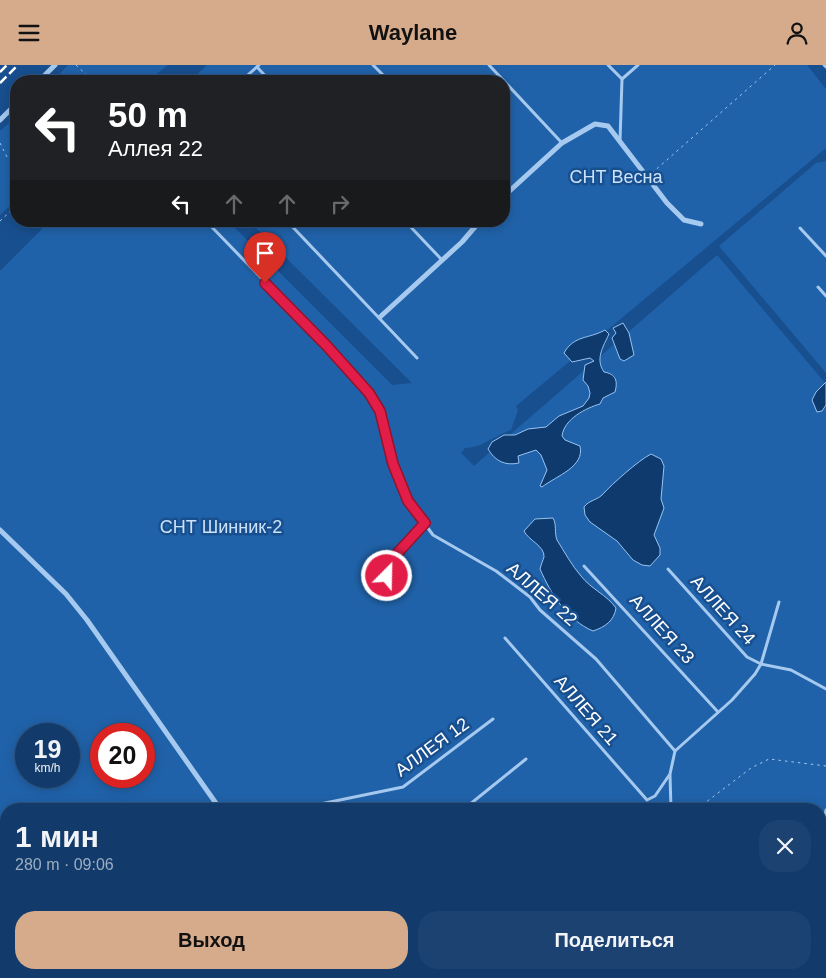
<!DOCTYPE html>
<html lang="ru">
<head>
<meta charset="utf-8">
<style>
  body { margin:0; font-family:Helvetica,sans-serif; background:#1b4271; color:#f1f3f6; height:100vh; display:flex; flex-direction:column; font-size:19px; white-space:nowrap }
  * { box-sizing:border-box; margin:0 }
  p { font-size:16px; color:#9cadc1 }
  .icon { flex:none; width:28px; height:28px; fill:none; stroke:currentColor; stroke-width:2; stroke-linecap:round; stroke-linejoin:round }
  .map { position:relative; flex:1; overflow:hidden }
  .details { position:absolute; left:0px; top:738px; width:826px; height:176px; display:flex; flex-direction:column; background:#123b6b; border-radius:20px 20px 0 0; box-shadow:0 2px 12px #0003,0 0 0 1px #31557e }
  .details>* { flex:none }
  .banner { position:absolute; left:10px; top:10px; width:500px; height:152px; border-radius:20px; box-shadow:0 2px 12px #0003,0 0 0 1px #31557e; background:#202124; color:#fff; overflow:hidden }
  .speed { position:absolute; left:15px; top:658px; display:flex; gap:10px; font-size:25px; font-weight:700; text-align:center }
  .speed>* { display:grid; place-content:center; width:65px; height:65px; border-radius:50%; background:#123b6b; box-shadow:0 2px 12px #0003,0 0 0 1px #31557e; line-height:1 }
  .speed small { font-size:12px; font-weight:400 }
  .speed .limit { border:8px solid #d22; background:#fff; color:#111 }
  .pin { position:absolute; display:grid; place-items:center; width:42px; height:42px; color:#fff; margin:-51px -21px; border-radius:50% 50% 50% 0; rotate:-45deg; box-shadow:0 0 5px #0007 }
  .pin .icon { rotate:45deg }
  .me { position:absolute; width:55px; margin:-28px; rotate:23deg; stroke-linejoin:round; filter:drop-shadow(0 0 4px #0008) }
  .turn { display:flex; align-items:center; gap:18px; height:105px; padding:0 15px; font-size:22px }
  .turn .icon { width:65px; height:65px; stroke-width:2.5 }
  .turn b { display:block; font-size:35px; line-height:42px }
  .lanes { display:flex; align-items:center; height:48px; padding:0 15px; background:#0003; justify-content:center; gap:25px; direction:ltr }
  .lanes .off { opacity:.35 }
  .round { display:grid; place-items:center; flex:none; width:52px; height:52px; border-radius:20px; background:#1b4271 }
  .summary { display:flex; align-items:center; justify-content:space-between; height:85px; padding:0 15px }
  h1 { font-size:30px; font-weight:800; line-height:38px }
  .primary-button { display:flex; gap:10px; margin-top:auto; padding:10px 15px }
  .primary-button a { flex:1; height:58px; border-radius:20px; background:#d6ab8b; color:#111; font-size:20px; font-weight:800; line-height:58px; text-align:center }
  .primary-button a+a { background:#1b4271; color:#f1f3f6 }
  header { display:flex; justify-content:space-between; align-items:center; height:65px; padding:0 15px; background:#d6ab8b; color:#111; font-size:22px; font-weight:800 }
  .map>svg:first-child { display:block }
  .green { fill:#2062a9; fill-rule:evenodd }
  .water { fill:#0f3a6d; stroke:#97c4f2 }
  .lines { fill:none; stroke-linecap:round; stroke-linejoin:round }
  .path { stroke:#a5c9ef; stroke-width:1; stroke-dasharray:2.5 4; stroke-linecap:butt }
  .service { stroke:#a5c9ef; stroke-width:3 }
  .minor { stroke:#a5c9ef; stroke-width:5 }
  .rail { stroke:#fff; stroke-width:2.5; stroke-dasharray:9 4; stroke-linecap:butt }
  .route-casing { stroke:#92132f; stroke-width:12 }
  .route { stroke:#e11d48; stroke-width:9 }
  .labels { text-anchor:middle; stroke-width:5; stroke-linejoin:round; paint-order:stroke }
  .park-label { font-size:18px; fill:#cbe2fb; stroke:#184f8f }
  .street-label { font-size:18px; fill:#fff; stroke:#184f8f }
</style>
</head>
<body>
<header><svg class="icon" aria-label="menu" viewBox="0 0 24 24"><path d="M4 6h16M4 12h16M4 18h16"/></svg>Waylane<svg class="icon" aria-label="person" viewBox="0 0 24 24"><circle cx="12" cy="8" r="4"/><path d="M4 21q1-7 8-7t8 7"/></svg></header>
<div class="map">
<svg width="826" height="913" viewBox="0 0 826 913">
  <rect width="100%" height="100%" fill="#184f8f"/>
  <g class="green">
    <polygon points="68,0 168,0 148,16 53,16"/>
    <path d="M 207,0 L 807,0 L 826,24 L 826,83 L 516,341 L 518,345 L 511,365 C 494,371 482,383 465,383 L 461,388 L 474,401 L 717,190 L 826,319 L 826,913 L 0,913 L 0,206 L 50,156 L 228,156 L 392,320 L 412,318 L 249,156 L 504,156 L 504,16 L 190,16 ZM 26,669 L 69,669 L 69,711 L 26,711 ZM 101,669 L 144,669 L 144,711 L 101,711 ZM 6,744 L 820,744 L 820,908 L 6,908 Z"/>
    <polygon points="16,52 16,135 0,150 0,66"/>
    <polygon points="826,96 826,308 719,181 816,98"/>
  </g>
  <g class="water">
    <polygon points="623,258 629,268 634,290 624,296 620,294 612,273 616,268 613,263"/>
    <path d="M 605,265 L 609,269 C 603,282 595,294 604,307 C 616,309 618,316 615,327 L 603,333 L 600,339 C 586,343 564,354 562,371 L 565,375 L 580,381 C 585,402 556,411 542,422 L 540,421 L 547,405 L 541,390 L 536,385 L 518,391 L 519,398 C 505,401 495,396 488,384 L 492,377 L 504,370 L 515,370 L 528,364 L 546,362 L 559,351 L 583,341 L 589,333 L 590,328 L 588,321 L 583,315 L 585,300 L 594,296 L 590,293 L 572,297 L 564,288 C 574,270 589,274 605,265 Z"/>
    <polygon points="826,317 826,340 822,346 817,347 812,335 816,327"/>
    <path d="M 651,389 L 661,394 L 664,401 L 661,434 L 664,443 L 654,470 L 660,483 L 660,490 L 650,501 L 642,500 L 633,495 L 617,476 L 590,457 L 585,450 L 584,442 C 589,435 598,435 603,429 C 612,419 639,395 651,389 Z"/>
    <path d="M 553,453 C 557,460 554,467 557,475 C 564,486 572,501 581,511 C 591,524 607,530 616,543 C 614,556 605,562 593,566 C 567,555 551,529 540,504 C 541,500 543,495 544,492 C 545,481 528,475 524,466 L 535,454 Z"/>
  </g>
  <g class="lines">
    <g class="path">
      <polyline points="76,0 93,16"/>
      <polyline points="0,78 7,92 16,99"/>
      <polyline points="652,108 775,0"/>
      <polyline points="0,156 16,141"/>
      <polyline points="697,744 751,703 769,694 826,701"/>
      <polyline points="413,908 416,913"/>
      <polyline points="440,913 446,908"/>
    </g>
    <g class="service">
      <polyline points="373,0 389,16"/>
      <polyline points="489,0 562,78"/>
      <polyline points="608,0 622,14 620,76"/>
      <polyline points="824,0 826,2"/>
      <polyline points="257,2 270,16"/>
      <polyline points="622,14 638,0"/>
      <polyline points="241,16 259,0"/>
      <polyline points="206,156 326,280 369,328 380,346 393,399 408,436 433,470 496,506 530,532 540,545 596,594 675,686"/>
      <polyline points="287,156 417,293"/>
      <polyline points="405,156 442,195"/>
      <polyline points="800,163 826,191"/>
      <polyline points="818,222 826,231"/>
      <polyline points="584,501 718,647"/>
      <polyline points="668,504 747,592 761,599 791,605 826,624"/>
      <path d="M 388,525 C 386,495 404,478 425,458"/>
      <polyline points="505,573 647,735 655,731 670,709 675,686 732,635 755,609 761,599 779,537"/>
      <polyline points="670,710 671,744"/>
      <polyline points="296,744 403,722 493,654"/>
      <polyline points="464,744 526,694"/>
      <polyline points="820,779 826,745"/>
      <polyline points="820,863 826,862"/>
      <polyline points="607,913 609,908"/>
      <polyline points="728,913 736,908"/>
    </g>
    <g class="minor">
      <polyline points="39,16 55,0"/>
      <polyline points="0,55 16,39"/>
      <polyline points="504,131 562,78 595,59 608,61 667,138 684,155 701,159"/>
      <polyline points="380,252 462,177 480,156"/>
      <polyline points="0,465 66,529 87,555 220,744"/>
      <polyline points="252,908 253,913"/>
    </g>
    <g class="rail">
      <polyline points="0,7 7,0"/>
      <polyline points="0,18 18,0"/>
    </g>
  </g>
  <g class="lines">
    <g class="route-casing">
      <polyline id="route" points="265,218 326,280 369,328 380,346 393,399 408,436 425,458 392,494 387,511"/>
    </g>
    <use href="#route" class="route"/>
  </g>
  <g class="labels">
    <g class="park-label">
      <text x="616" y="118">СНТ Весна</text>
      <text x="221" y="468">СНТ Шинник-2</text>
    </g>
    <g class="street-label">
      <text transform="translate(542 529) rotate(41)" y="6">АЛЛЕЯ 22</text>
      <text transform="translate(723 545) rotate(48)" y="6">АЛЛЕЯ 24</text>
      <text transform="translate(662 564) rotate(48)" y="6">АЛЛЕЯ 23</text>
      <text transform="translate(586 645) rotate(49)" y="6">АЛЛЕЯ 21</text>
      <text transform="translate(432 682) rotate(-36)" y="6">АЛЛЕЯ 12</text>
    </g>
  </g>
</svg>
<div class="speed"><div>19<small>km/h</small></div><div class="limit">20</div></div>
<div class="pin" style="left:265px;top:218px;background:#d93025"><svg class="icon" aria-label="arrive" viewBox="0 0 24 24"><path d="M6 21V4h12l-3 4 3 4H6"/></svg></div>
<svg class="me" style="left:387px;top:511px" viewBox="-20 -20 40 40"><circle r="17" fill="#e11d48" stroke="#fff" stroke-width="3"/><path d="M0-11L8 9 0 5-8 9z" fill="#fff"/></svg>
<div class="banner">
<div class="turn"><svg class="icon" aria-label="left" viewBox="0 0 24 24"><path d="M17 20v-9H6M10 6l-5 5 5 5"/></svg><div><b>50 m</b>Аллея 22</div></div>
<div class="lanes"><svg class="icon" aria-label="left" viewBox="0 0 24 24"><path d="M17 20v-9H6M10 6l-5 5 5 5"/></svg><svg class="icon off" aria-label="ahead" viewBox="0 0 24 24"><path d="M12 20V5M6 11l6-6 6 6"/></svg><svg class="icon off" aria-label="ahead" viewBox="0 0 24 24"><path d="M12 20V5M6 11l6-6 6 6"/></svg><svg class="icon off" aria-label="right" viewBox="0 0 24 24"><path d="M7 20v-9h11M14 6l5 5-5 5"/></svg></div>
</div>
<section class="details">
<div class="summary"><div><h1>1 мин</h1><p>280 m · 09:06</p></div><a class="round"><svg class="icon" aria-label="close" viewBox="0 0 24 24"><path d="M6 6l12 12M18 6L6 18"/></svg></a></div>
<div class="primary-button"><a>Выход</a><a>Поделиться</a></div>
</section>
</div>
</body>
</html>
